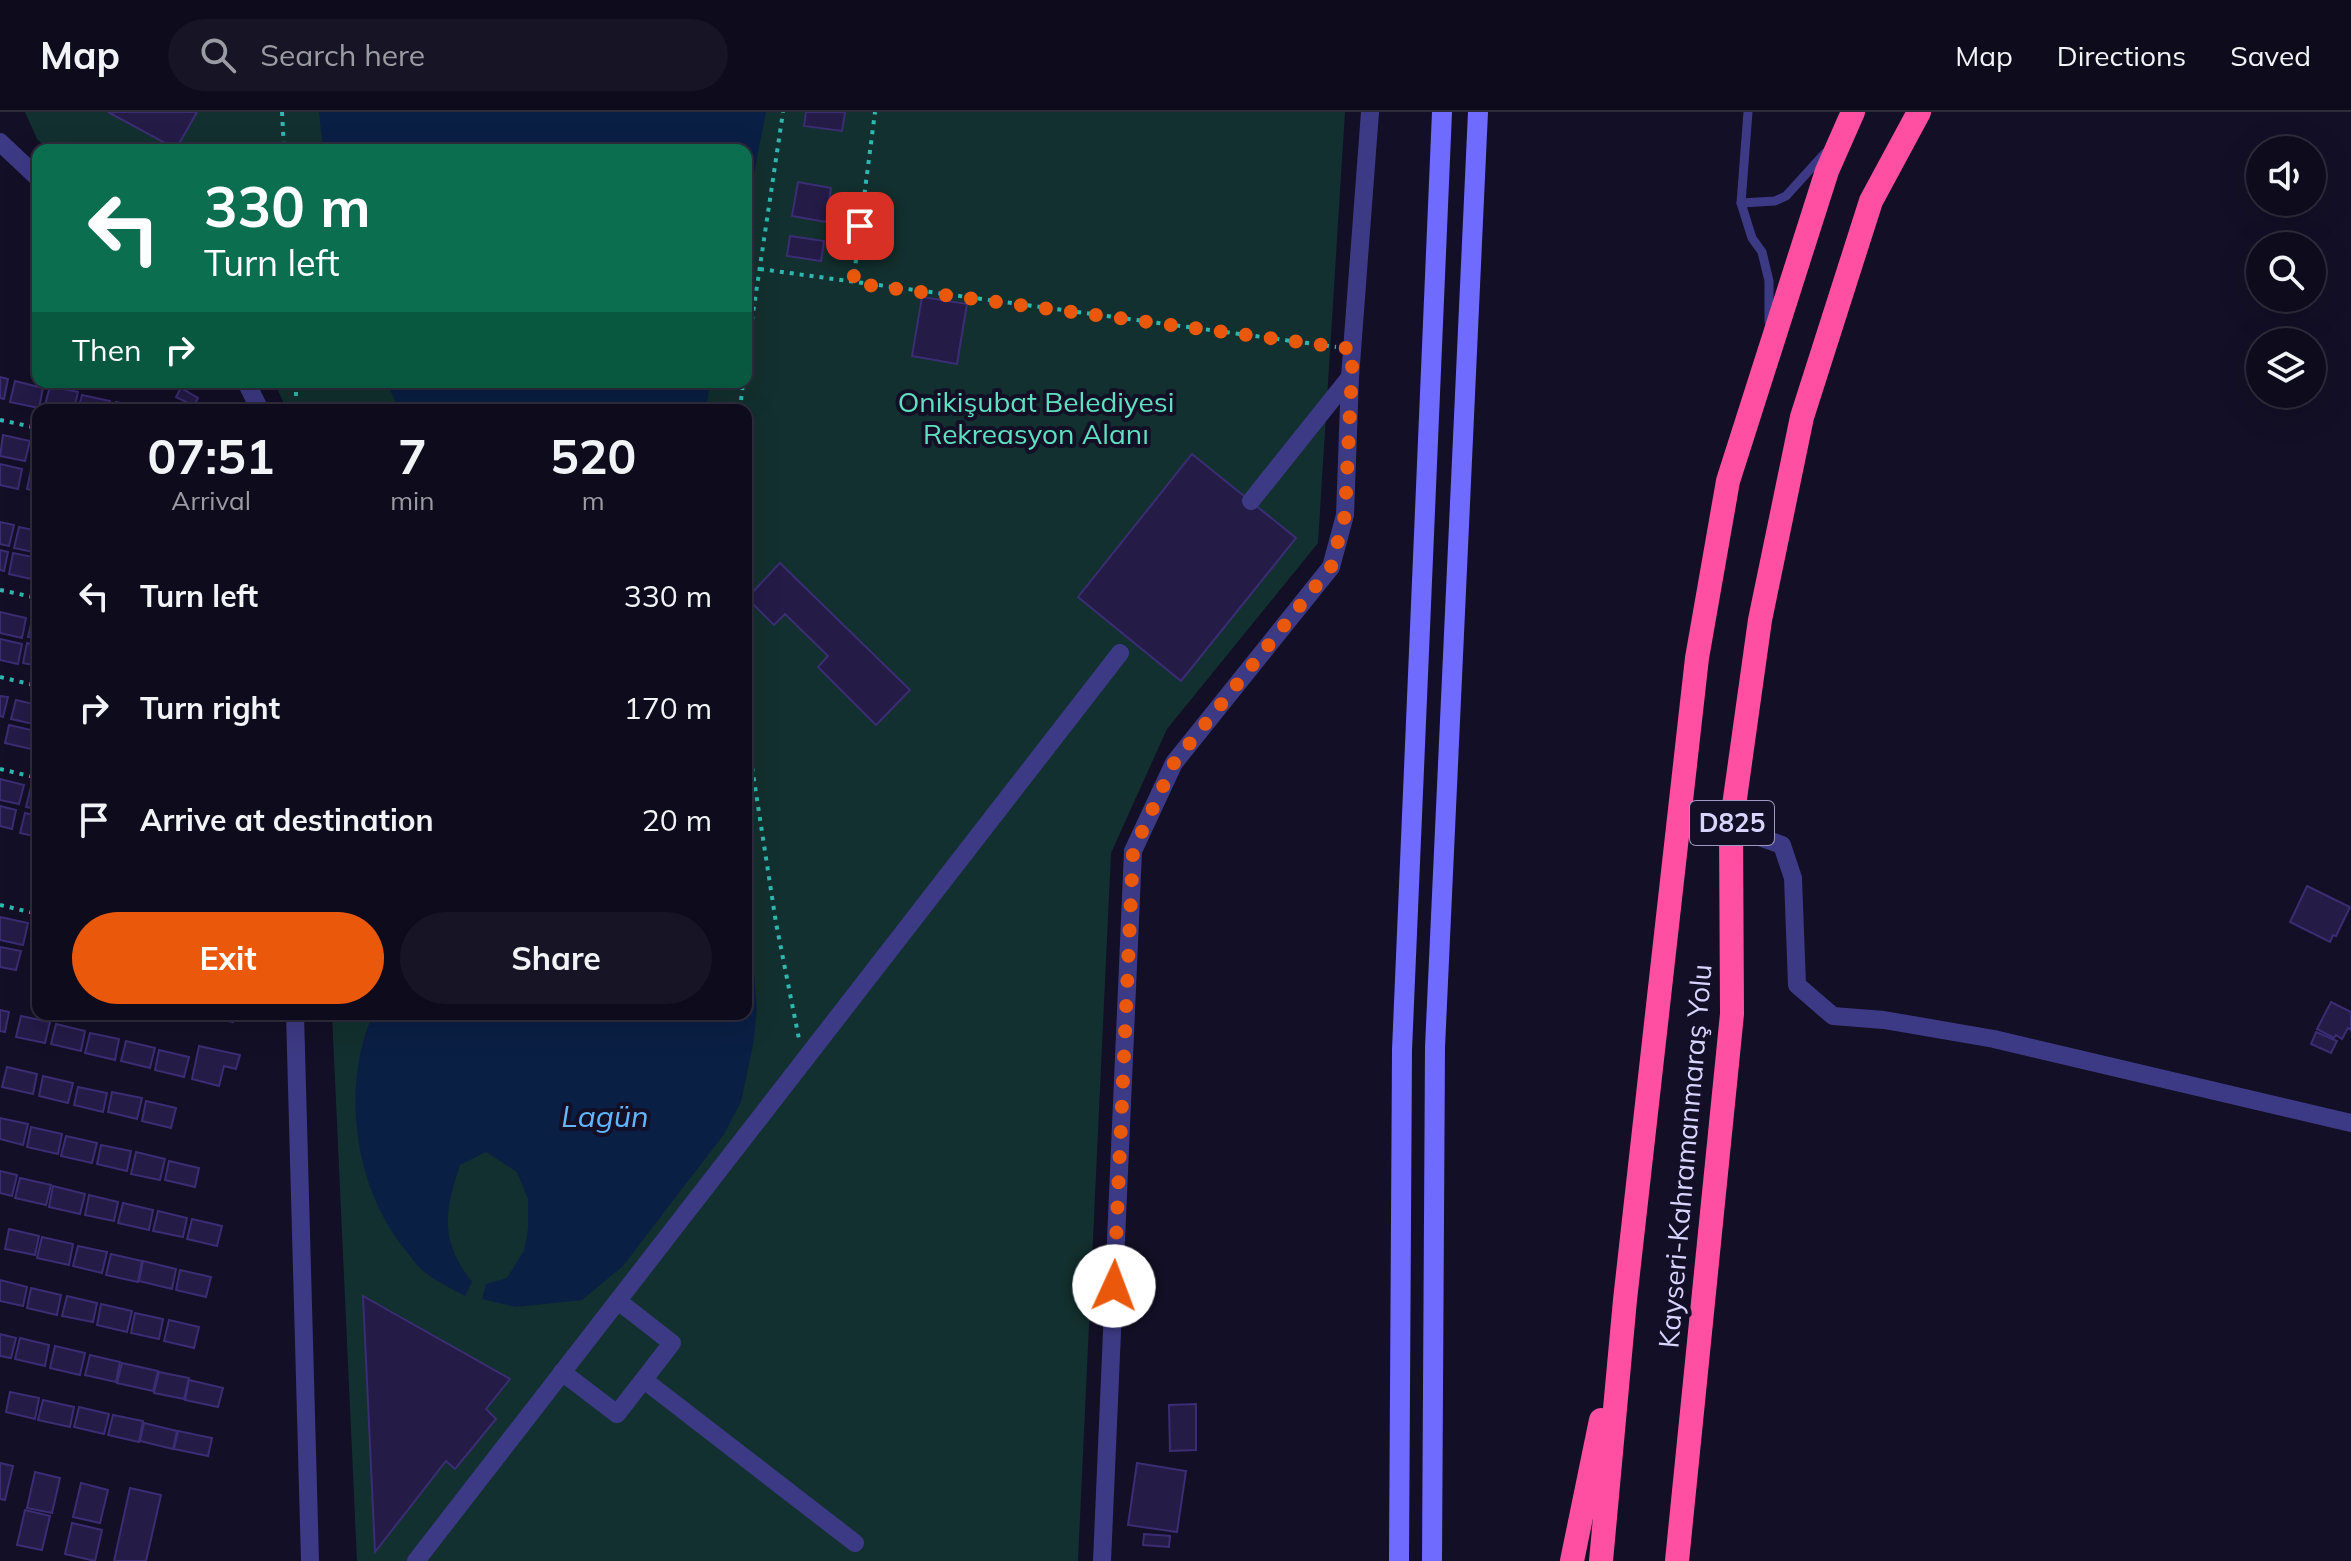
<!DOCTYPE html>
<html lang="en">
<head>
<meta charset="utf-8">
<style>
  body { margin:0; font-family:Mulish,sans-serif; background:#171425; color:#f1f3f6; height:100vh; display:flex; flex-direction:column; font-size:30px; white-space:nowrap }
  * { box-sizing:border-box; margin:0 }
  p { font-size:26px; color:#9b9ba3 }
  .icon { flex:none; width:44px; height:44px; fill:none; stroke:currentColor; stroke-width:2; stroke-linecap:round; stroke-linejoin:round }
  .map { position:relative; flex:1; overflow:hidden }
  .details { position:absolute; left:32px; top:292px; width:720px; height:616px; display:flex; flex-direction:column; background:#0e0b1c; border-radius:16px; box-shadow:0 8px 32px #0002,0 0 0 2px #2e2b3b }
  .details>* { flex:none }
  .banner { position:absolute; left:32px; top:32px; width:720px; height:244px; border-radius:16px; box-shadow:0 8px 32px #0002,0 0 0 2px #2e2b3b; background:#0b6e4f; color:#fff; overflow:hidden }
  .fabs { position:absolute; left:2246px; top:24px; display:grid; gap:16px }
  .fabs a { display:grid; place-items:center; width:80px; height:80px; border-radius:50%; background:#0e0b1c; box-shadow:0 8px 32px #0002,0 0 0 2px #2e2b3b; font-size:40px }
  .pin { position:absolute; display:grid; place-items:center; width:68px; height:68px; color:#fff; margin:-34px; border-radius:16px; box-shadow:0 4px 12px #0006 }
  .me { position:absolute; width:88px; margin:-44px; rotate:2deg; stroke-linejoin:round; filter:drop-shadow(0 0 6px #0008) }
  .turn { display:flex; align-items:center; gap:28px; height:168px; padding:0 40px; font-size:36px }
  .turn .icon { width:104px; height:104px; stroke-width:2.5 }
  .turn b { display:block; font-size:56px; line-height:68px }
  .then { display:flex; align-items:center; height:76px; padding:0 40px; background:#0003; gap:16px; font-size:30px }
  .eta { display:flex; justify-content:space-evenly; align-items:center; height:136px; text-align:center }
  .eta b { font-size:48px; font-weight:700; line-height:56px }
  .primary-button { display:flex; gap:16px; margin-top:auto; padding:16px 40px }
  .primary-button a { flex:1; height:92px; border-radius:48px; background:#ea580c; color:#fff; font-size:32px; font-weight:700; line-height:92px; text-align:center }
  .primary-button a+a { background:#171425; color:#f1f3f6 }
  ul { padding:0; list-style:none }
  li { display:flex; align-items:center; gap:24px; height:112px; padding:0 40px }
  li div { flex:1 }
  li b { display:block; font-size:30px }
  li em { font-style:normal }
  header { display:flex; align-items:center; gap:48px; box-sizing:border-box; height:112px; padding:0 40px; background:#0e0b1c; border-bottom:2px solid #2e2b3b }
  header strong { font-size:38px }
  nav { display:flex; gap:44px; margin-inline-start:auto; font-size:28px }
  .search { width:560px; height:72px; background:#171425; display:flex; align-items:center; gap:20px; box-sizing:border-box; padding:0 28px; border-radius:44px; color:#9b9ba3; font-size:30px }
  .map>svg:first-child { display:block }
  .green { fill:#12302f }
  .water { fill:#0a1f44 }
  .building { fill:#241b47; stroke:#3b2d73; stroke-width:2 }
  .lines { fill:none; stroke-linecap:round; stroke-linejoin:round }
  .path { stroke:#2fb8b0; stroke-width:4; stroke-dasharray:4 6; stroke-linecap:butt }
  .lane { stroke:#3d3a85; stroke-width:9 }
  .street { stroke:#3d3a85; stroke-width:18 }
  .secondary { stroke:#6f6bff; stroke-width:20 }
  .highway { stroke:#ff4fa3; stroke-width:24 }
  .route { stroke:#ea580c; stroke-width:14; stroke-dasharray:0 25.2 }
  .labels { text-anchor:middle; stroke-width:8; stroke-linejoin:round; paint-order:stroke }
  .shield { fill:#130f26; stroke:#9e99be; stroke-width:2 }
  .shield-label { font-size:26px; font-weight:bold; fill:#d9d4ff }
  .park-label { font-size:28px; fill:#5fe0c0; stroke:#130f26 }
  .street-label { font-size:28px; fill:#d9d4ff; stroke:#130f26 }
  .water-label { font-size:30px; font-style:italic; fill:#62b6ff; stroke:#130f26 }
</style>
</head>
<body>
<header>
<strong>Map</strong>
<div class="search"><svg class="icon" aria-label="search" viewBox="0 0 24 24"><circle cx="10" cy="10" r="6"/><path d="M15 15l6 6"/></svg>Search here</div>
<nav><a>Map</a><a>Directions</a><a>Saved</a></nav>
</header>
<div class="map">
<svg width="2351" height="1449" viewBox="0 0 2351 1449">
  <rect width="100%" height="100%" fill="#130f26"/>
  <polygon class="green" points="25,0 1345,0 1318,431 1167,617 1111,741 1078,1449 357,1449 332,902 746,902 746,298 287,298 274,270 746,270 746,38 49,38 37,27"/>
  <g class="water">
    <polygon points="319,0 766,0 746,102 746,38 323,38"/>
    <polygon points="386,270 710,270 706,298 400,298"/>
    <path d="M 746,775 L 757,897 L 753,933 L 741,990 L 724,1022 L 623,1154 L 582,1188 L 515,1195 L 482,1187 L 486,1172 L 507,1166 L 524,1139 L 528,1117 L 528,1087 L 517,1060 L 486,1040 L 460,1053 C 444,1101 440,1128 472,1170 L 465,1184 C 451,1176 435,1169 423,1159 C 415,1152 409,1142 403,1135 C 354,1073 341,975 373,902 L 746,902 Z"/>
  </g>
  <g class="building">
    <polygon points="108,0 197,0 176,37"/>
    <polygon points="806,0 845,0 842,19 804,14"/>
    <polygon points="798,70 831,76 826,110 792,104"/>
    <polygon points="790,124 824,129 821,149 787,144"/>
    <polygon points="922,185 967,192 957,252 912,244"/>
    <polygon points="0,265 8,267 4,287 0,286"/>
    <polygon points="15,269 43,276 39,296 10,290"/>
    <polygon points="50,274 78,280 74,298 45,293"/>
    <polygon points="181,276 198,286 194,294 176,285"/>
    <polygon points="82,283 110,289 108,298 78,298"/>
    <polygon points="116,290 144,296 144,298 114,298"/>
    <polygon points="3,323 30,329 25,349 0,344"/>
    <polygon points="1192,342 1296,426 1181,569 1078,485"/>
    <polygon points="0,352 22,357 18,377 0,373"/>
    <polygon points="31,358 38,360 38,380 27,377"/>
    <polygon points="0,410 14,413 9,434 0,432"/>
    <polygon points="19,415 38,419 38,441 14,436"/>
    <polygon points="0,438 8,440 4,459 0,458"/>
    <polygon points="13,441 38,446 36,468 9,462"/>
    <polygon points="780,451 910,578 876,613 818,555 828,544 785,502 774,513 747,486"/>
    <polygon points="0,500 26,506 22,526 0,521"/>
    <polygon points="33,503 38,505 38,527 28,525"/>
    <polygon points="0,527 22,532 18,552 0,548"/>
    <polygon points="27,531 38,534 38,554 23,551"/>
    <polygon points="0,584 8,585 3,605 0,604"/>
    <polygon points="16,588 38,593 38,613 11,607"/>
    <polygon points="9,613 35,619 31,637 5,631"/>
    <polygon points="0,667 24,673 19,692 0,688"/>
    <polygon points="31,675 38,676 38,697 26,695"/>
    <polygon points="0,694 16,698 12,717 0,714"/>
    <polygon points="25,701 38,704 38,725 20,721"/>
    <polygon points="2307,774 2350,795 2336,824 2333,823 2330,830 2290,810"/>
    <polygon points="0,805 28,811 23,833 0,828"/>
    <polygon points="0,835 21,839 16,858 0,855"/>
    <polygon points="2331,890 2351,900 2351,918 2348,916 2342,927 2336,923 2334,926 2317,917"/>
    <polygon points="0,898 9,900 5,920 0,919"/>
    <polygon points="206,902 235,902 233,910 205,904"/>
    <polygon points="21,904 50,910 45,931 16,925"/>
    <polygon points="56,912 85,919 81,939 51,932"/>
    <polygon points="2316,920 2337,929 2331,941 2311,932"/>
    <polygon points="90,921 119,927 115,948 85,941"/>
    <polygon points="126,929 155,936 150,956 121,949"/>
    <polygon points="199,934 240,943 236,957 224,954 219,974 192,967"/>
    <polygon points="159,938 189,945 184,965 155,958"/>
    <polygon points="7,955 37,962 33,982 2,975"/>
    <polygon points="43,964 73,971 68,991 39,984"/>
    <polygon points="78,975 107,981 103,1000 74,993"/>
    <polygon points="112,980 142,986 137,1007 108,1000"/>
    <polygon points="146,989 176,996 171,1016 142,1009"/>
    <polygon points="0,1006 28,1012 23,1033 0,1027"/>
    <polygon points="31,1015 62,1022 58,1042 27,1035"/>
    <polygon points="66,1024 97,1031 92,1051 61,1044"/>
    <polygon points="101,1033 131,1039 127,1059 97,1052"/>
    <polygon points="136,1040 165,1047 160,1068 131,1062"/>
    <polygon points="169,1049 199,1056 195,1075 165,1068"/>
    <polygon points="0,1059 17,1063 12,1084 0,1081"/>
    <polygon points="20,1066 51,1073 46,1093 15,1086"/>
    <polygon points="53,1074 85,1082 80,1102 49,1095"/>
    <polygon points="89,1083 118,1090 114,1109 85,1103"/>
    <polygon points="123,1091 153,1098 149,1118 118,1111"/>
    <polygon points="158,1099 187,1106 183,1125 153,1119"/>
    <polygon points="192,1107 222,1114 217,1134 187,1127"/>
    <polygon points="9,1117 39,1124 35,1143 5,1137"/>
    <polygon points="42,1125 73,1132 69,1153 37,1146"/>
    <polygon points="78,1134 107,1140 102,1161 73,1154"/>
    <polygon points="111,1142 142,1149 138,1170 106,1163"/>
    <polygon points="143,1149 176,1157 172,1177 139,1169"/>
    <polygon points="180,1158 211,1165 206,1185 176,1178"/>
    <polygon points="0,1168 27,1175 23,1194 0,1189"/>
    <polygon points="31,1176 61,1183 57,1203 27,1196"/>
    <polygon points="67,1184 97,1191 93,1210 62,1204"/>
    <polygon points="363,1184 510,1267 486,1297 496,1307 455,1357 446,1349 375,1440"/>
    <polygon points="101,1192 132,1199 127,1220 97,1213"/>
    <polygon points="135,1201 163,1207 159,1227 131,1221"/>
    <polygon points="169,1208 199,1215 194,1236 164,1229"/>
    <polygon points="0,1222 16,1226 11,1246 0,1244"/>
    <polygon points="20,1226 49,1233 45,1254 15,1247"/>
    <polygon points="55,1234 85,1241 80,1263 50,1256"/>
    <polygon points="90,1243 120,1250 116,1270 85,1263"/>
    <polygon points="122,1251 158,1259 153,1279 117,1271"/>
    <polygon points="159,1260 189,1266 184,1287 154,1281"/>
    <polygon points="189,1268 223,1276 218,1295 185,1288"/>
    <polygon points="10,1280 39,1286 35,1307 6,1300"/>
    <polygon points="43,1288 74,1295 70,1315 38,1308"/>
    <polygon points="1196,1292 1196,1338 1170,1339 1169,1293"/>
    <polygon points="79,1295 109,1302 104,1322 74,1315"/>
    <polygon points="113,1303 143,1309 139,1330 108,1323"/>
    <polygon points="144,1311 177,1319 173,1337 140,1329"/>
    <polygon points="178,1319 212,1326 208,1344 174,1337"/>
    <polygon points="0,1351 13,1354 5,1388 0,1387"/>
    <polygon points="1137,1351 1186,1359 1177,1420 1128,1413"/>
    <polygon points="35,1360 60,1366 52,1401 27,1396"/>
    <polygon points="81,1371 108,1378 100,1411 73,1405"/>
    <polygon points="130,1376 161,1383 146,1449 114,1449"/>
    <polygon points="25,1398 50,1404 42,1438 17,1433"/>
    <polygon points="72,1411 102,1418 95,1449 65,1442"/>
    <polygon points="1144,1422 1170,1424 1169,1435 1143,1433"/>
  </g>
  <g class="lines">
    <g class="path">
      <polyline points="282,0 284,38"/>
      <polyline points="760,157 1336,235"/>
      <polyline points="853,171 875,0"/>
      <polyline points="746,248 783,0"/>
      <polyline points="296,270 296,296 299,298"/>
      <polyline points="740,298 743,270"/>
      <polyline points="0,308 38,316"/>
      <polyline points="0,478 38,486"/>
      <polyline points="0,565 38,574"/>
      <polyline points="746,616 776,811 799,927"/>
      <polyline points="0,657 38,666"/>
      <polyline points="0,793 38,802"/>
    </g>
    <g class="lane">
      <polyline points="1748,0 1741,91 1752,126 1762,140 1769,169 1769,210"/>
      <polyline points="1741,91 1775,89 1786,84 1825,41"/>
    </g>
    <g class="street">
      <polyline points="0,30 38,66"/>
      <polyline points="246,270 260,298"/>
      <polyline points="1251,389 1350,265"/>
      <polyline points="1731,715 1782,733 1793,766 1797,873 1833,904 1884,908 1994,927 2351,1011"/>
      <polyline points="295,902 310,1449"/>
      <polyline points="562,1260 617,1302 672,1231 618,1189"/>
      <polyline points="644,1268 855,1431"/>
      <polyline points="416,1449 1120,541"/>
      <polyline points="1102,1449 1133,739 1174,651 1331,455 1345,403 1350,265 1370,0"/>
    </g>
    <g class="secondary">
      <polyline points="1399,1449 1402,938 1442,0"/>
      <polyline points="1432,1449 1435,935 1478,0"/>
    </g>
    <g class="highway">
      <polyline points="1572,1449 1601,1308"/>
      <polyline points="1601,1449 1625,1188 1697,546 1728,369 1827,59 1853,0"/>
      <polyline points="1677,1449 1732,902 1731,715 1760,508 1802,305 1871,89 1919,0"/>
    </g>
  </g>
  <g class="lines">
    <polyline class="route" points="860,114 853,171 1353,237 1345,403 1331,455 1174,651 1133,739 1114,1174"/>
  </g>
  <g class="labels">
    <rect class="shield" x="1690" y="689" width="84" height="44" rx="6"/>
    <g class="shield-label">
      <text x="1732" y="720">D825</text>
    </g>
    <g class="park-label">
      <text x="1036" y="300">Onikişubat Belediyesi<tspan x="1036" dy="32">Rekreasyon Alanı</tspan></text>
    </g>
    <g class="street-label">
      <text transform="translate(1685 1044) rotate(-85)" y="10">Kayseri-Kahramanmaraş Yolu</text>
    </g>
    <g class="water-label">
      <text x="605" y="1015">Lagün</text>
    </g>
  </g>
</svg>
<div class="fabs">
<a><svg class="icon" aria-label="sound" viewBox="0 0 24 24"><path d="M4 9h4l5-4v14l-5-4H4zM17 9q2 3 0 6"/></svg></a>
<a><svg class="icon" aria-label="search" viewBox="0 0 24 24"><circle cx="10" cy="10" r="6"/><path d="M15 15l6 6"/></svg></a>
<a><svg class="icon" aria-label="layers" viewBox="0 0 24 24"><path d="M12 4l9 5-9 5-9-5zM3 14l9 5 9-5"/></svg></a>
</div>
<div class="pin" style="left:860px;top:114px;background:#d93025"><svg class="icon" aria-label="arrive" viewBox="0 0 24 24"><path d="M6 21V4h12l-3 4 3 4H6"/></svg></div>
<svg class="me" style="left:1114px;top:1174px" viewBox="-20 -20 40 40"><circle r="19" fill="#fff"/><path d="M0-13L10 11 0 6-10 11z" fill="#ea580c"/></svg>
<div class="banner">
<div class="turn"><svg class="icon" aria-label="left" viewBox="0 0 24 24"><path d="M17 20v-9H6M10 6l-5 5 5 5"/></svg><div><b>330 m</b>Turn left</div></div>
<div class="then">Then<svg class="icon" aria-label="right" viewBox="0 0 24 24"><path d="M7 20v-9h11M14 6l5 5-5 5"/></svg></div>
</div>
<section class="details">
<div class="eta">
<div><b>07:51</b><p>Arrival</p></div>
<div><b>7</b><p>min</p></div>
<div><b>520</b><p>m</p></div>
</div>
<ul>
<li><svg class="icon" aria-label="left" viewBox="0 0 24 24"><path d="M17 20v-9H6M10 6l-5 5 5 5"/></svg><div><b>Turn left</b></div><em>330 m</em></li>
<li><svg class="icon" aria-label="right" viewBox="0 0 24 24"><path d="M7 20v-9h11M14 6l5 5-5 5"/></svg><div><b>Turn right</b></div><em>170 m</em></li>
<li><svg class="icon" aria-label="arrive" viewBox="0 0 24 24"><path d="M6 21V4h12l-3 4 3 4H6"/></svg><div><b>Arrive at destination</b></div><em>20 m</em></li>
</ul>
<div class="primary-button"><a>Exit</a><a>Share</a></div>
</section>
</div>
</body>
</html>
